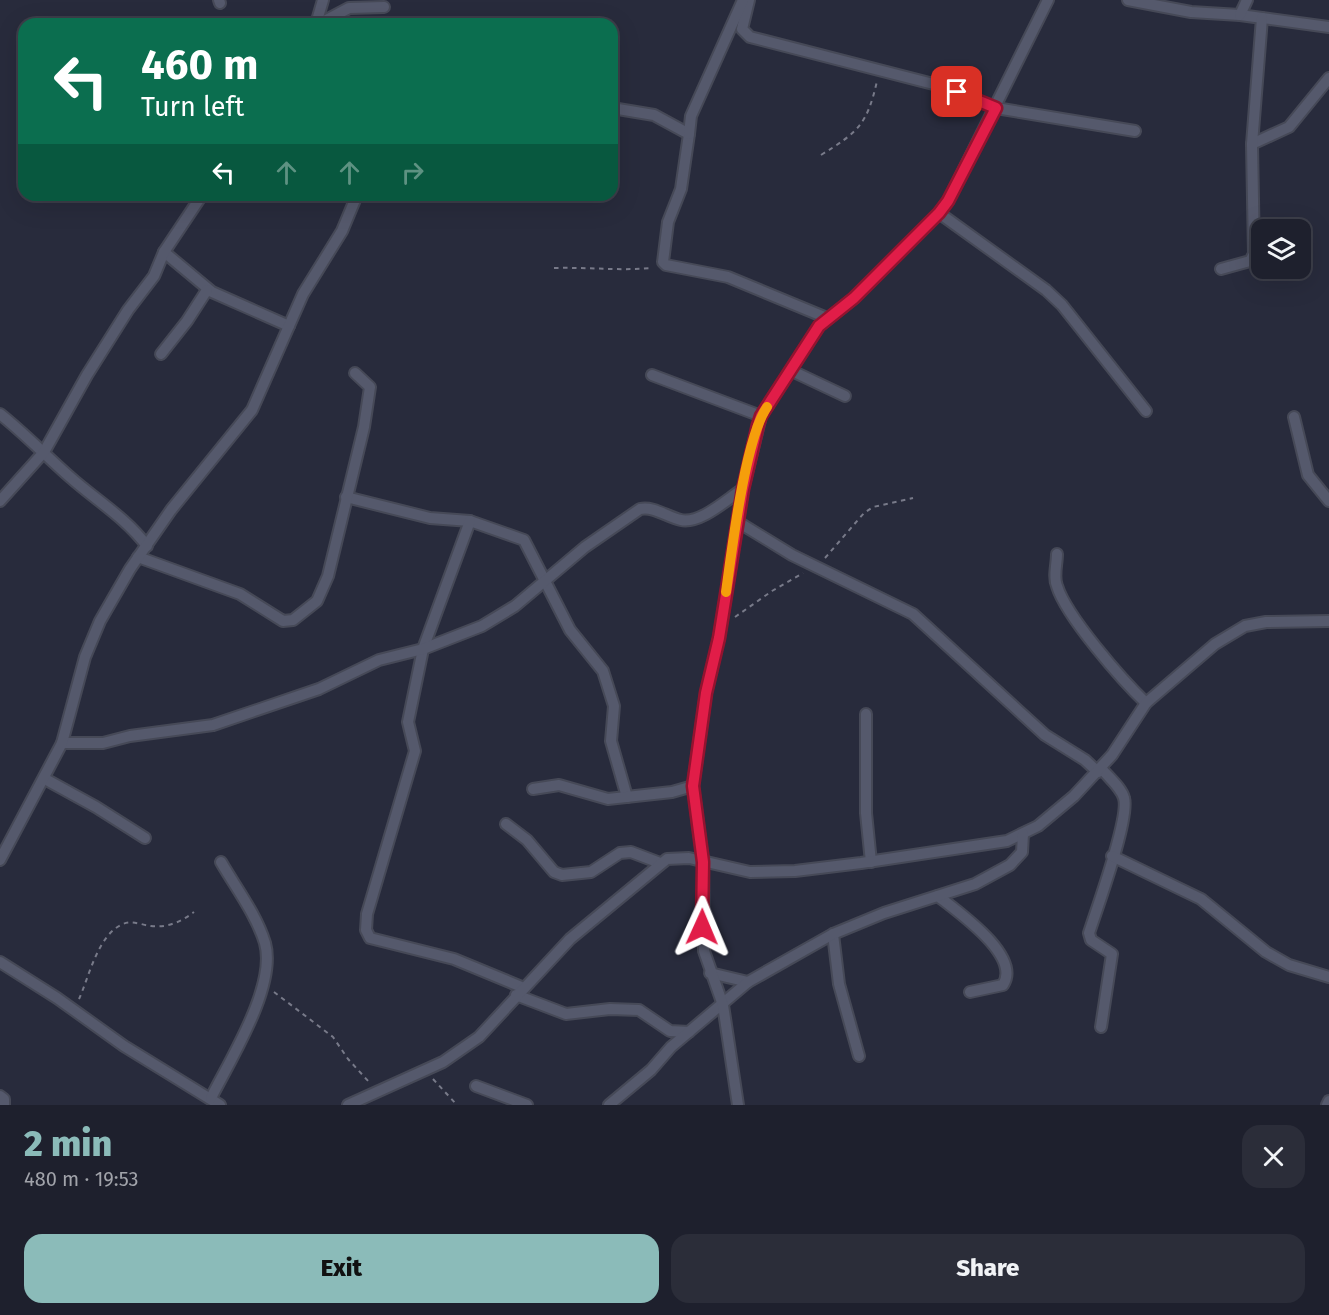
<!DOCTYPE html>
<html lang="en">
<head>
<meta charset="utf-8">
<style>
  body { margin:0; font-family:"Fira Sans",sans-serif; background:#2b2d39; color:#f1f3f6; height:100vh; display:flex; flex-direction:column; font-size:22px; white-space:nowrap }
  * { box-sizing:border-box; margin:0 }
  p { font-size:20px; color:#a1a3aa }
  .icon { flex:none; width:33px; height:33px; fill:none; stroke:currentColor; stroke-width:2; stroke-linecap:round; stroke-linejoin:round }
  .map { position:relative; height:1105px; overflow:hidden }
  .drawer { display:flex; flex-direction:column; background:#1e202d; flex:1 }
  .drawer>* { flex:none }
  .banner { position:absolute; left:18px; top:18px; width:600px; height:183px; border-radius:18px; box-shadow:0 6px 24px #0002,0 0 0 2px #3c3e49; background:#0b6e4f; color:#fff; overflow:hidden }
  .tools { position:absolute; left:1251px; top:219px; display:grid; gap:12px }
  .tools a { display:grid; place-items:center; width:60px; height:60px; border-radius:12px; background:#1e202d; box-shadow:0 6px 24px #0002,0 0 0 2px #3c3e49; font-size:30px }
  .pin { position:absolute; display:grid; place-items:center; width:51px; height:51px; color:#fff; margin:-26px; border-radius:12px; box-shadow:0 3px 9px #0006 }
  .me { position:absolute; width:66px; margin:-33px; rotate:1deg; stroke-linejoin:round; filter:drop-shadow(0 0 4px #0008) }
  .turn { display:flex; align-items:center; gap:21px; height:126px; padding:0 24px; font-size:27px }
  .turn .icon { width:78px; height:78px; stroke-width:2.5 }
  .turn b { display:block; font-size:42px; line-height:51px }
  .lanes { display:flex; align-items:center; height:57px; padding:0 24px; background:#0003; justify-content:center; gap:30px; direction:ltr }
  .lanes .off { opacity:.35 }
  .round { display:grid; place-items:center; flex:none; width:63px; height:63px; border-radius:18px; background:#2b2d39 }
  .summary { display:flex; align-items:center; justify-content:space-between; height:102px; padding:0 24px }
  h1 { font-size:36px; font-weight:800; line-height:45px; color:#8bbbb9 }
  .button { display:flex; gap:12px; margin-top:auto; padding:12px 24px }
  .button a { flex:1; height:69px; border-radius:18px; background:#8bbbb9; color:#111; font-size:24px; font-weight:800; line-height:69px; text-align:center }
  .button a+a { background:#2b2d39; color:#f1f3f6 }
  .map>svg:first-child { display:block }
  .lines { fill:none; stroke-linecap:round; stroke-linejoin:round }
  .street-casing { stroke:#464957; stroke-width:14 }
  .path { stroke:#787a89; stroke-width:2; stroke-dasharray:4.5 4.5; stroke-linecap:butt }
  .street { stroke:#55596c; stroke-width:10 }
  .route-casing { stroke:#92132f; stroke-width:15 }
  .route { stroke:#e11d48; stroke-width:10 }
  .slow { stroke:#f59e0b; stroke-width:10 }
</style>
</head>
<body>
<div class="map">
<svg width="1329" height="1105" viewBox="0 0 1329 1105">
  <rect width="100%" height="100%" fill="#282b3c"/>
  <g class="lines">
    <g class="street-casing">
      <g id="street">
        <polyline points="219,0 220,3"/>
        <polyline points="749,0 742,29 750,37 945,87 996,108 1135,131"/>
        <polyline points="1128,0 1191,12 1240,15 1329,27"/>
        <polyline points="1240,15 1247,0"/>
        <polyline points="316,24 323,0"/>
        <polyline points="319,24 349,8 384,7"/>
        <polyline points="612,108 654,115 689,134 681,189 668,222 663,262 666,265 728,277 827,318"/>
        <polyline points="689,134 691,116 743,0"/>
        <polyline points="1252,144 1289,127 1329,78"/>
        <polyline points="939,213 1046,290 1062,305 1146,411"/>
        <polyline points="164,252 212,292 289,326"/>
        <polyline points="1221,269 1250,261 1254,254 1252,144 1262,18"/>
        <polyline points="161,354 187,321 207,290"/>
        <polyline points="792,371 845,396"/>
        <polyline points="652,375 761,416"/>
        <path d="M 0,414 C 25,434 46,456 70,477 C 97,501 125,517 147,546"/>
        <polyline points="1294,417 1308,475 1329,501"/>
        <polyline points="346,497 430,518 470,521 524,540 570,630 603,671 614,706 611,741 627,797"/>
        <polyline points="0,501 44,452 87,375 128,310 154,276 164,252 202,195"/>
        <polyline points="470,521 423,649 408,722 415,751 367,914 366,930 370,938 454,959 524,988"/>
        <polyline points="738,522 792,555 913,614 1045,735 1085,760 1098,772"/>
        <path d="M 1057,554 C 1057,564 1053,577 1057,586 C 1066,616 1122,680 1146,703"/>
        <polyline points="138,557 240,594 283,621 293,620 317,601 328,576 364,427 370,387 355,373"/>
        <polyline points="866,714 866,813 871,862"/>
        <path d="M 62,743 L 103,743 L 130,736 L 213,725 L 319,689 L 379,660 L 423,649 L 482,626 L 515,606 L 585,547 L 640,509 C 654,506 667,517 681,520 C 701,524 727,499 743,489"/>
        <path d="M 1101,768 C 1108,777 1121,787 1124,798 C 1130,818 1097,908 1089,933 L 1091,940 L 1112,954 L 1101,1027"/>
        <polyline points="45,779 96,807 145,838"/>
        <polyline points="533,789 559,785 608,799 672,792 693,786"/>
        <polyline points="506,824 527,840 554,872 562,875 591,872 620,853 631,852 660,863"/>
        <polyline points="1112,856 1201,899 1266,952 1289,965 1329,977"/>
        <polyline points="0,860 62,743 85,657 100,621 130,569 171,510 252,410 303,294 342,231 357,195"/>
        <path d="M 938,896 C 958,912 1022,956 1003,985 L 970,992"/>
        <polyline points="833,934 839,984 859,1056"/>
        <polyline points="0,962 57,998 124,1046 220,1105"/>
        <polyline points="710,973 748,982"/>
        <polyline points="516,995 566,1014 610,1009 639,1010 670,1031 689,1032"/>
        <polyline points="476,1086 527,1105"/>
        <polyline points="0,1096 4,1099 4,1105"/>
        <path d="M 211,1098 C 230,1060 277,986 265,943 C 256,914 236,888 221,862"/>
        <polyline points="348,1105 443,1062 479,1037 570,939 667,859 689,858 750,872 795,871 861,863 1007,841 1038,826 1074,796 1112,755 1146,703 1215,644 1245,626 1266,622 1329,621"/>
        <polyline points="609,1105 651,1070 671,1047 748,982 833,934 884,913 975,884 1010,865 1022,852 1023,834"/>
        <polyline points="738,1105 723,1005 704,951 703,862 693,786 706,693 719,638 743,489 761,416 819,326 854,298 939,213 948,201 1048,0"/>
        <polyline points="1327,1105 1329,1101"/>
      </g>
    </g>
    <g class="path">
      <path d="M 821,155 C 858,132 867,125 877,81"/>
      <path d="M 554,268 C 587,267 619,271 652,268"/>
      <polyline points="825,558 864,513 873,507 913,498"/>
      <polyline points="735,617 772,591 803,573"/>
      <polyline points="274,992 333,1037 348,1059 369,1082"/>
      <path d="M 79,999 C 89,977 98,934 123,924 C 132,920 142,925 151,926 C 167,928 181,922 194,912"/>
      <polyline points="433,1079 457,1105"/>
    </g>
    <use href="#street" class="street"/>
  </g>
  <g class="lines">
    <g class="route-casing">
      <polyline id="route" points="702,927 703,862 693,786 706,693 719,638 743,489 758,425 761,416 819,326 854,298 939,213 948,201 996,108 957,92"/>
    </g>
    <use href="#route" class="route"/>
    <path class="slow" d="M 726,592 C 732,549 745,439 767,407"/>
  </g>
</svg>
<div class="tools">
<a><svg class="icon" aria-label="layers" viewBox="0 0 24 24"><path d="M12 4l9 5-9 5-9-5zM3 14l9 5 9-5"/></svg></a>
</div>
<div class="pin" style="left:957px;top:92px;background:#d93025"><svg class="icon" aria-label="arrive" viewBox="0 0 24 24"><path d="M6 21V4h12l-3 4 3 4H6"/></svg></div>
<svg class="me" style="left:702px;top:927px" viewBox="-20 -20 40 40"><path d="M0-17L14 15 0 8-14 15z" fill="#e11d48" stroke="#fff" stroke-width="4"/></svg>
<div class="banner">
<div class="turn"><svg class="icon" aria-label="left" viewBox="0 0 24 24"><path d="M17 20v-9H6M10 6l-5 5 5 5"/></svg><div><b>460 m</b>Turn left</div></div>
<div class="lanes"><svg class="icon" aria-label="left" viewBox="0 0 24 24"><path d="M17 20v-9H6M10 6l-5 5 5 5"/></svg><svg class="icon off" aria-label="ahead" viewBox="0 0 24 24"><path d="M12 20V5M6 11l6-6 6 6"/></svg><svg class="icon off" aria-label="ahead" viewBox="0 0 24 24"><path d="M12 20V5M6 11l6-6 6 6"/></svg><svg class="icon off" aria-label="right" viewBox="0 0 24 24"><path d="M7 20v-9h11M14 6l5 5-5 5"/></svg></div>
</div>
</div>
<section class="drawer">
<div class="summary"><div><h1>2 min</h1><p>480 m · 19:53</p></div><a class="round"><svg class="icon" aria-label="close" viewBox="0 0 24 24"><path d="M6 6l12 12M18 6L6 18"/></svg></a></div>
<div class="button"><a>Exit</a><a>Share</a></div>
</section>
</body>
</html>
